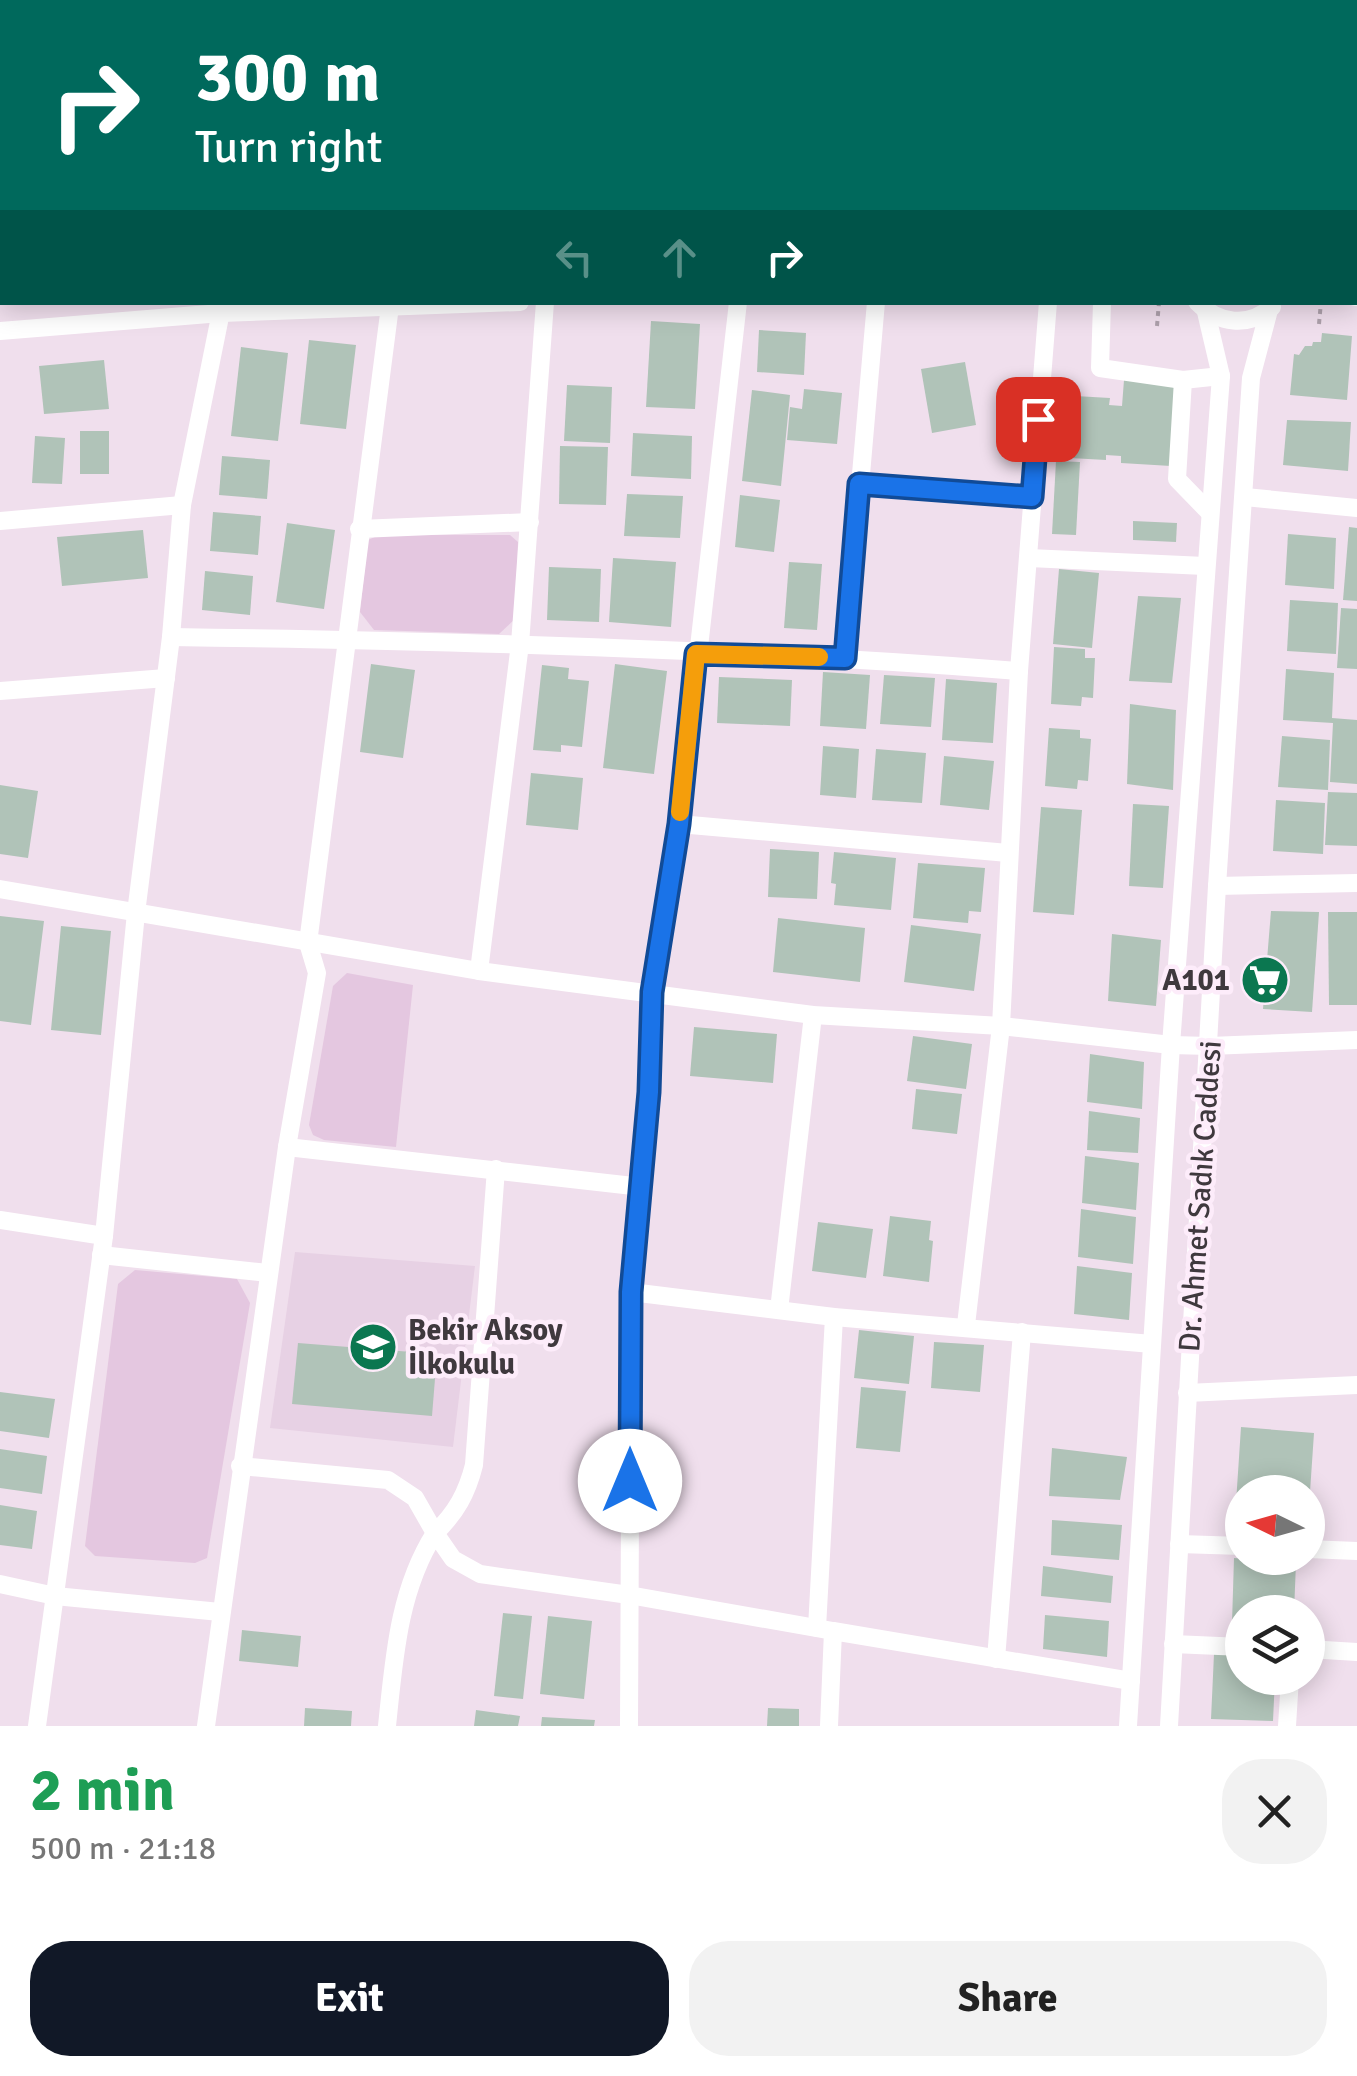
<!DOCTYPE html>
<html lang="en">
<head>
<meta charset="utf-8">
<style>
  body { margin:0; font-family:Signika,sans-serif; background:#f2f2f2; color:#222; height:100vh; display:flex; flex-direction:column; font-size:38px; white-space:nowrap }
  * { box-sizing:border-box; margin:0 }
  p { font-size:32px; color:#767676 }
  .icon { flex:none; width:55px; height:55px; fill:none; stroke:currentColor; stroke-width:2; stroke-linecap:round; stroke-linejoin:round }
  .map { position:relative; height:1726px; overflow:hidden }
  .drawer { display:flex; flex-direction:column; background:#fff; flex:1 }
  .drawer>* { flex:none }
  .top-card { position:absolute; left:0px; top:0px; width:1358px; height:305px; box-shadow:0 5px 25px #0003; background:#00695c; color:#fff; overflow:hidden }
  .needle { width:65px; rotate:275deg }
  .controls { position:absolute; left:1225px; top:1475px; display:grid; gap:20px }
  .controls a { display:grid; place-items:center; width:100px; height:100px; border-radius:50%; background:#fff; box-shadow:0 5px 25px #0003; font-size:50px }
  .pin { position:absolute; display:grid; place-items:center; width:85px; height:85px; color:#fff; margin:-42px; border-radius:20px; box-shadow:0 5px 15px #0006 }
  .me { position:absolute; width:110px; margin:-55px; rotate:0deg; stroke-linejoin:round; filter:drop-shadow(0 0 8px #0008) }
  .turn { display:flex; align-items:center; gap:35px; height:210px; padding:0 30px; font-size:45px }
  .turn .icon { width:130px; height:130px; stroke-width:2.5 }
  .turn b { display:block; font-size:70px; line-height:85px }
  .lanes { display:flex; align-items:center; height:95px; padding:0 30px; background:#0003; justify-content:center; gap:50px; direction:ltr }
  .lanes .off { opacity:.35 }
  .round { display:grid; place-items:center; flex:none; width:105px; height:105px; border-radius:40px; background:#f2f2f2 }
  .summary { display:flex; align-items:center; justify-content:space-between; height:170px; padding:0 30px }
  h1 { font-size:60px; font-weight:700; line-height:75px; color:#1e9e55 }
  .action { display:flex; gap:20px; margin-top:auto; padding:20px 30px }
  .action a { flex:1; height:115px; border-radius:40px; background:#111827; color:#fff; font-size:40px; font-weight:700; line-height:115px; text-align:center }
  .action a+a { background:#f2f2f2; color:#222 }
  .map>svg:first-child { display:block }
  .built { fill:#e7d1e4 }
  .green { fill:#e4c7e0 }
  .building { fill:#b0c3b8 }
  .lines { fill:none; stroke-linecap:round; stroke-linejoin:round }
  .path { stroke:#aea1ac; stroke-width:4; stroke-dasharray:5 5; stroke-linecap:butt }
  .minor { stroke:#fff; stroke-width:18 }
  .route-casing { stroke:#114b97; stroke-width:25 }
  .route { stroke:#1a73e8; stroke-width:18 }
  .slow { stroke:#f59e0b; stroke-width:18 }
  .labels { text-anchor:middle; stroke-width:9; stroke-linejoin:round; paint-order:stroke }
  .poi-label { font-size:30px; font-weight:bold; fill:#3f393e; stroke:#fdecfa; text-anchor:end }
  .street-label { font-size:30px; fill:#3f393e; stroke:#fdecfa }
</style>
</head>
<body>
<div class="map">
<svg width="1357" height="1726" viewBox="0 0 1357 1726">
  <rect width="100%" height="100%" fill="#f0dfed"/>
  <polygon class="built" points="295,1252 475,1266 453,1447 270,1428"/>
  <g class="green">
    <polygon points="379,535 510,535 518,542 515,619 499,634 374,630 360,612 368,540"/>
    <polygon points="347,973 413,985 396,1147 324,1140 313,1135 309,1125 333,986"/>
    <polygon points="135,1270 237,1279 250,1303 207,1558 195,1563 95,1556 85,1546 118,1284"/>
  </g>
  <g class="building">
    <polygon points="651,321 700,324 695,409 646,407"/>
    <polygon points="759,330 806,333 804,375 757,372"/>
    <polygon points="1322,333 1352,336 1347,400 1290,395 1294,354 1299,355 1305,346 1312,346 1313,342 1321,342"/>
    <polygon points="309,340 356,345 346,429 300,424"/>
    <polygon points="241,347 288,353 278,441 231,436"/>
    <polygon points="104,360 109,409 44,414 39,366"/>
    <polygon points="965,362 976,425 932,433 921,369"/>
    <polygon points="1124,380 1177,383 1171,466 1121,463 1121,456 1106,455 1106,460 1070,458 1075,396 1110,398 1109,405 1122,406"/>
    <polygon points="567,385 612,387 610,443 564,441"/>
    <polygon points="804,389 842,393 837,444 787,440 790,407 802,409"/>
    <polygon points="752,390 790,395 781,486 742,481"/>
    <polygon points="1287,420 1351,422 1348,471 1283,465"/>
    <rect x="80" y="431" width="29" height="43"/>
    <polygon points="633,433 692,436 691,479 631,476"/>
    <polygon points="35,436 65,438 62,484 32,483"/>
    <polygon points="560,446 608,447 606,505 559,504"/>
    <polygon points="222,456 270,460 267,499 219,495"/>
    <polygon points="1056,461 1080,462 1076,535 1052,534"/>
    <polygon points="627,494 683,496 680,538 624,536"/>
    <polygon points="740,495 780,500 774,552 735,547"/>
    <polygon points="213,512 261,516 258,555 210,551"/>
    <polygon points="1133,521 1177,523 1176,542 1133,540"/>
    <polygon points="287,523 335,530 324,609 276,602"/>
    <polygon points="1349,527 1357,528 1357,601 1343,600"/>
    <polygon points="143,530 148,578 62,586 57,537"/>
    <polygon points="1288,534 1336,538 1334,589 1285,585"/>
    <polygon points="613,558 676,562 671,627 609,622"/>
    <polygon points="789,562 822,564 817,630 784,628"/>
    <polygon points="549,567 601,569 599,622 547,620"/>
    <polygon points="1059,569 1099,573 1092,648 1053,644"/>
    <polygon points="205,571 253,576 250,615 202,610"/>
    <polygon points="1138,596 1181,598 1172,683 1129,681"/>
    <polygon points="1290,600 1338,603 1336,654 1287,651"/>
    <polygon points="1341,608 1357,609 1357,669 1337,668"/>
    <polygon points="1054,647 1085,649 1085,658 1095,658 1093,698 1082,697 1081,706 1051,704"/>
    <polygon points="371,664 415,670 403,758 360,752"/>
    <polygon points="615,664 667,671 654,774 603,768"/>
    <polygon points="542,665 569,668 568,679 589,681 582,747 561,745 561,752 533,750"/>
    <polygon points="1286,669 1334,673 1332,718 1357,720 1357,784 1330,782 1333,723 1283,720"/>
    <polygon points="823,672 870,675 866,729 820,726"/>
    <polygon points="884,675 935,678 931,727 880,724"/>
    <polygon points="719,677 792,680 790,726 717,723"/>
    <polygon points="946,679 997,683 993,743 942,740"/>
    <polygon points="1130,704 1176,710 1173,790 1127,784"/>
    <polygon points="1049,728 1080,730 1080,738 1091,739 1088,781 1078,780 1077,789 1045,786"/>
    <polygon points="1282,736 1330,740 1328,790 1278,787"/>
    <polygon points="823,746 859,749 856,798 820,795"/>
    <polygon points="876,749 926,753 922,803 872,800"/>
    <polygon points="944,756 994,761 989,810 940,805"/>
    <polygon points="531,773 583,778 578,830 526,825"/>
    <polygon points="0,785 38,791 28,858 0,854"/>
    <polygon points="1328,792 1357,793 1357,846 1325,845"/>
    <polygon points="1276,800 1325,803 1323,854 1273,851"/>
    <polygon points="1133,804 1169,806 1163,888 1129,886"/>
    <polygon points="1041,807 1082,810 1074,915 1033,912"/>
    <polygon points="770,849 819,852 817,899 768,897"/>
    <polygon points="834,852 896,858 891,910 834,905 836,884 831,883"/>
    <polygon points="918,863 985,868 981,912 969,911 968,923 913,918"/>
    <polygon points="1271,911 1319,912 1312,1012 1263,1009"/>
    <polygon points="1328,912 1357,912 1357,1005 1329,1005"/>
    <polygon points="0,916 44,921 31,1025 0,1021"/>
    <polygon points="778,918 865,928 860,982 773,972"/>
    <polygon points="911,925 981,934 974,991 904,982"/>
    <polygon points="61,926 111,931 101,1035 51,1030"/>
    <polygon points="1112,934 1161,940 1156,1006 1108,1001"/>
    <polygon points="694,1027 777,1034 773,1083 690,1076"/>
    <polygon points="913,1036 972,1044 966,1089 907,1081"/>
    <polygon points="1090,1054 1144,1062 1142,1109 1087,1102"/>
    <polygon points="916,1089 962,1094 957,1134 912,1129"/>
    <polygon points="1089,1111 1140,1118 1138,1153 1087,1150"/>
    <polygon points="1085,1156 1139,1163 1136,1210 1082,1203"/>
    <polygon points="1081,1209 1136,1217 1133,1264 1078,1257"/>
    <polygon points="890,1216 931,1221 929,1240 933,1241 929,1282 883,1276"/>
    <polygon points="818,1222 873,1229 866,1278 812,1271"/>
    <polygon points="1077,1266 1132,1273 1129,1320 1074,1314"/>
    <polygon points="859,1330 914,1336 909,1384 854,1378"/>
    <polygon points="934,1342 984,1345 980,1392 931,1388"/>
    <polygon points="298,1343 437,1354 432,1416 292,1404"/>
    <polygon points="861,1387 906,1391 900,1452 856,1448"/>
    <polygon points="0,1392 55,1399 49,1438 0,1431"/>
    <polygon points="1241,1427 1314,1433 1310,1492 1242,1492 1242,1519 1235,1518"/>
    <polygon points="1052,1448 1127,1457 1120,1500 1049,1496"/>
    <polygon points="0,1449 47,1456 42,1494 0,1488"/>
    <polygon points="0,1505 37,1511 32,1549 0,1545"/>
    <polygon points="1052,1520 1122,1525 1119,1560 1051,1555"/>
    <polygon points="1234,1558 1296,1563 1294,1612 1242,1612 1242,1624 1232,1623"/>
    <polygon points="1043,1566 1113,1576 1111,1603 1041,1596"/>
    <polygon points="503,1613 532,1616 523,1699 494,1696"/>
    <polygon points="1045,1615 1109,1621 1107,1657 1043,1649"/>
    <polygon points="548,1616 592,1621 584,1699 540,1694"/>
    <polygon points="242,1630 301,1636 298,1667 239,1661"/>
    <polygon points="1214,1654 1242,1656 1242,1678 1275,1678 1273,1721 1211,1719"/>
    <polygon points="305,1708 352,1711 351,1726 304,1726"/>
    <polygon points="768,1708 799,1709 799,1726 767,1726"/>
    <polygon points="476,1710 520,1716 518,1726 474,1726"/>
    <polygon points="542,1717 595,1720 594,1726 541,1726"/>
  </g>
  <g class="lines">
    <g class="path">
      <polyline points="1319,324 1321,302"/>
      <polyline points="1157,326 1159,302"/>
    </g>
    <g class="minor">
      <polyline points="169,2 197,0"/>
      <polyline points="264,2 264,0"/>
      <polyline points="538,2 538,0"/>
      <polyline points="972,2 972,0"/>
      <polyline points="1244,2 1244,0"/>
      <polyline points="1273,2 1273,0"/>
      <polyline points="0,18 2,18"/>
      <polyline points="1355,43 1357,43"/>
      <polyline points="1355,254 1357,255"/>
      <polyline points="0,285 2,284"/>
      <polyline points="1355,297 1357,297"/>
      <polyline points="1102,302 1100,368 1183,380"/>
      <path d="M 1197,302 C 1219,324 1248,328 1272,307"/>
      <polyline points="0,331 221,313 520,302"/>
      <polyline points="859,485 1032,497"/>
      <polyline points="1245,497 1357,508"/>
      <polyline points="1210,513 1177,479 1183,380 1221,376"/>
      <polyline points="0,521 182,505"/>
      <polyline points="359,529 530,522"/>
      <polyline points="1029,558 1205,566"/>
      <path d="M 171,637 C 454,641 737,649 1019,671"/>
      <polyline points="845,658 876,302"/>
      <polyline points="0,691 166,678"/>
      <polyline points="679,824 1008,853"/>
      <polyline points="1217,886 1357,883"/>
      <polyline points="0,889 479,971 813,1015 1001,1026 1171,1045 1210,1046 1357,1040"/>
      <polyline points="479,971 520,644 545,302"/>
      <polyline points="287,1147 642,1187"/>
      <polyline points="0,1220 104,1236"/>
      <polyline points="101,1255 268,1273"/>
      <polyline points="631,1292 834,1317 1152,1344"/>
      <polyline points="779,1310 813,1015"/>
      <polyline points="966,1325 1001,1026 1019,671 1048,302"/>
      <polyline points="1187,1393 1357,1385"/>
      <path d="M 240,1466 L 388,1480 L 415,1498 L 435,1533 C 456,1513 467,1493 474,1465 L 496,1169"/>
      <polyline points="1179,1544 1242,1546"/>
      <polyline points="1308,1549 1357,1551"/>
      <polyline points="0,1584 55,1596 220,1612"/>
      <polyline points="817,1628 834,1317"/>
      <polyline points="1173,1644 1242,1647"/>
      <polyline points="1308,1649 1357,1652"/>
      <polyline points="996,1659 1022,1332"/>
      <polyline points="37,1726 104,1236 136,913 171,637 182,505 223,302"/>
      <polyline points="206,1726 287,1147 317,973 308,943 390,306"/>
      <path d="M 387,1726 C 394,1660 398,1591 435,1533 L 453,1559 L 480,1574 L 629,1595 L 833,1631"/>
      <polyline points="629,1726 631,1292 652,1060 652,991 679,824 738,302"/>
      <polyline points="829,1726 833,1631 1131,1681"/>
      <polyline points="1128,1726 1171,1045 1221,376 1206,312"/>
      <polyline points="1169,1726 1217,886 1251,378 1269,310"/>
      <polyline points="1287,1726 1290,1678"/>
    </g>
  </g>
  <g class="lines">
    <g class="route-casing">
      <polyline id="route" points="630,1481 631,1292 649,1092 652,992 679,824 696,654 845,658 859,484 1032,497 1038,419"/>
    </g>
    <use href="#route" class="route"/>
    <polyline class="slow" points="680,812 696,654 819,657"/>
  </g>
  <defs>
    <g id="supermarket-disc" transform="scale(2.5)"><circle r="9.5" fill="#0b7750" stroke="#fdecfa"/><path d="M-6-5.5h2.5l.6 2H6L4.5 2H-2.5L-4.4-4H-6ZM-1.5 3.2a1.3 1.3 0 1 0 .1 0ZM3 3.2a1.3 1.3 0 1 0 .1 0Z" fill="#fff"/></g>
    <g id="school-disc" transform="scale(2.5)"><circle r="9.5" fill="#0b7750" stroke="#fdecfa"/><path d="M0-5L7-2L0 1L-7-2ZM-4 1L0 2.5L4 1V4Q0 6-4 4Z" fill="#fff"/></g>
  </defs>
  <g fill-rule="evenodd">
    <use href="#supermarket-disc" x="1265" y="980"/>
    <use href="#school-disc" x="373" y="1347"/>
  </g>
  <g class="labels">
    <g class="poi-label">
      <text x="1230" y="990">A101</text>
      <text x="408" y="1340" text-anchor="start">Bekir Aksoy<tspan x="408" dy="34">İlkokulu</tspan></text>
    </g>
    <g class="street-label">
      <text transform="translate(1200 1196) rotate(-86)" y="10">Dr. Ahmet Sadık Caddesi</text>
    </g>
  </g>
</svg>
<div class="controls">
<a><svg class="needle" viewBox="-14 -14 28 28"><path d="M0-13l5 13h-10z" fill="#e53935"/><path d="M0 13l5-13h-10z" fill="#767676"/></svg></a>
<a><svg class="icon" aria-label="layers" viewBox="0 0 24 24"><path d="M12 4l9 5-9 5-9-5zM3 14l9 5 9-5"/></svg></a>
</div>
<div class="pin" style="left:1038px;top:419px;background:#d93025"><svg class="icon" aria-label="arrive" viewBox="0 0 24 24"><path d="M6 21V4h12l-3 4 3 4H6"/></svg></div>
<svg class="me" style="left:630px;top:1481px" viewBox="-20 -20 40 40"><circle r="19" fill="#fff"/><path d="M0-13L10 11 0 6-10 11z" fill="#1a73e8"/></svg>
<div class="top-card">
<div class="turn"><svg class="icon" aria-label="right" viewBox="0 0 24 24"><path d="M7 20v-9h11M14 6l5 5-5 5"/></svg><div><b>300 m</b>Turn right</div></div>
<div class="lanes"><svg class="icon off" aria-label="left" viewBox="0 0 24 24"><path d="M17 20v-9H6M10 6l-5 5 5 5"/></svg><svg class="icon off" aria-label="ahead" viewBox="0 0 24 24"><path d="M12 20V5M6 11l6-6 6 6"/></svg><svg class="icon" aria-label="right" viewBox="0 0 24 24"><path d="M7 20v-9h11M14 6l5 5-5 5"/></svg></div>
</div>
</div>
<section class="drawer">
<div class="summary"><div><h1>2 min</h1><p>500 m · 21:18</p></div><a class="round"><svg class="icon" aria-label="close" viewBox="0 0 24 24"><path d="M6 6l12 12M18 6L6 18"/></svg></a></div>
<div class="action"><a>Exit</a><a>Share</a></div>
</section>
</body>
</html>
